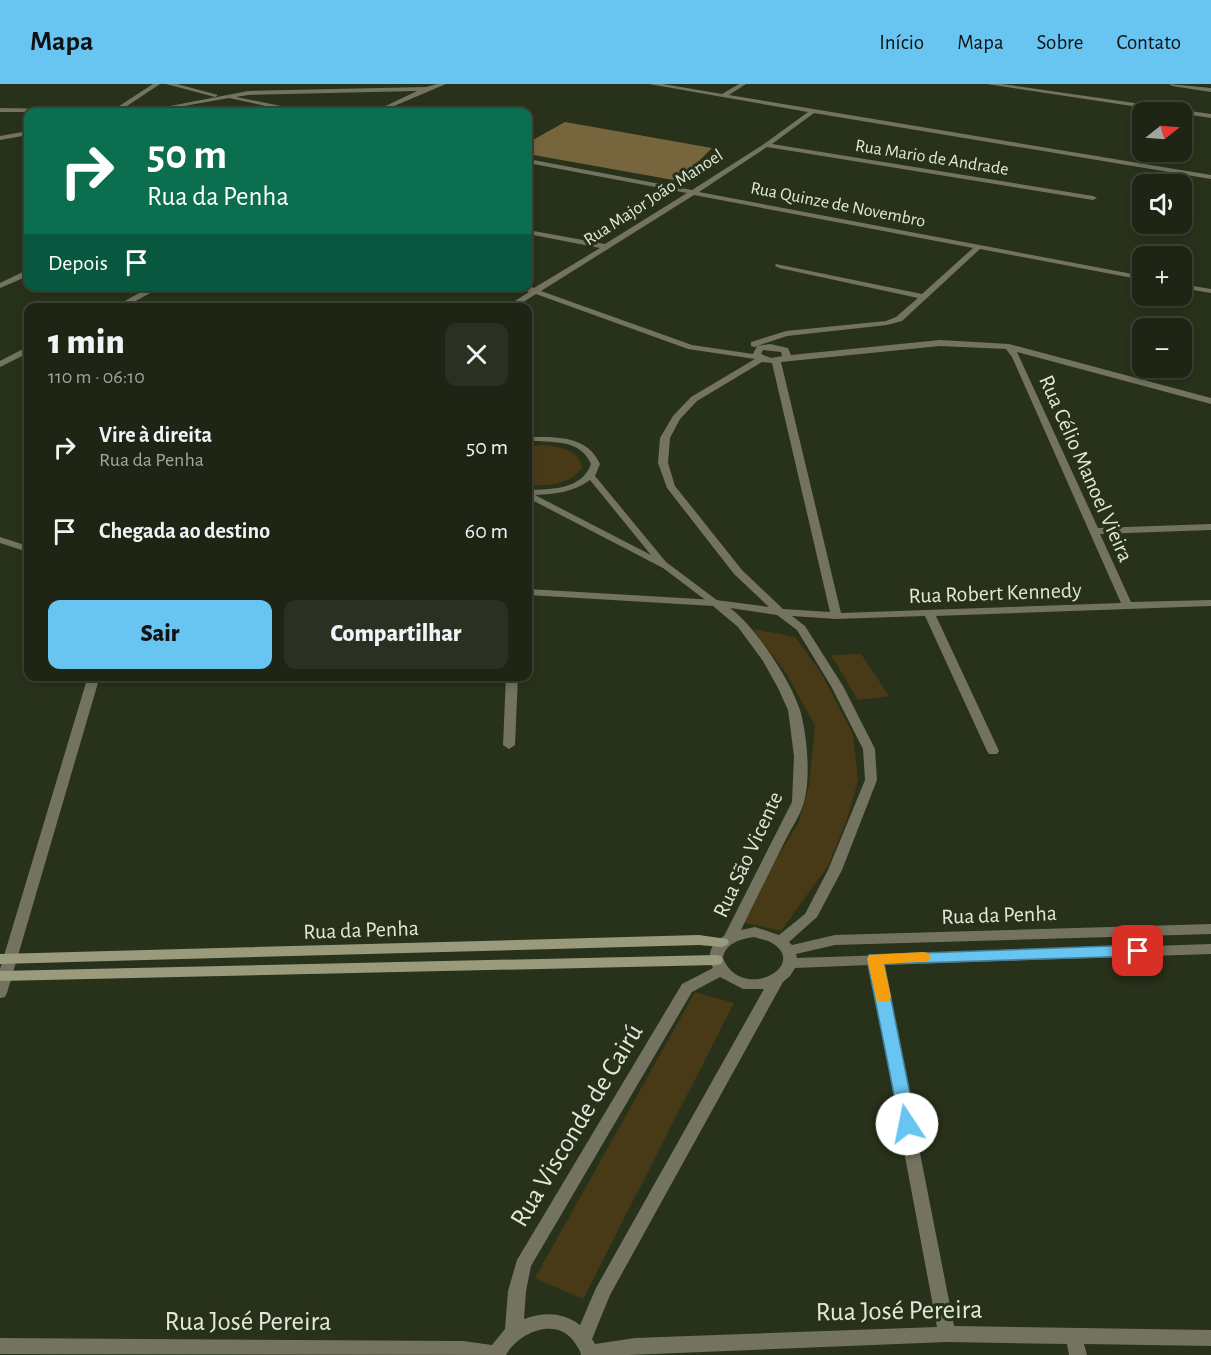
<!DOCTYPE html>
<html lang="pt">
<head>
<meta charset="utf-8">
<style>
  body { margin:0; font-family:"Alegreya Sans",sans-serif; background:#2b3122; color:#f1f3f6; height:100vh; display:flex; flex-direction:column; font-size:22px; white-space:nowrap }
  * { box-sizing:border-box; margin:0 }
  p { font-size:20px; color:#a1a5a0 }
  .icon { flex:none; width:33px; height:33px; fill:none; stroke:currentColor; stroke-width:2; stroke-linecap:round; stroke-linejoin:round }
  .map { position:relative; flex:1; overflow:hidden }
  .side { position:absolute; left:24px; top:219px; width:508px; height:378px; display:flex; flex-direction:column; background:#1e2514; border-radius:12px; box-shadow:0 3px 9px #0003,0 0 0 2px #3c4234 }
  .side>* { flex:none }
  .top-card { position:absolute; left:24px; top:24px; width:508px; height:183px; border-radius:12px; box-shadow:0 3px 9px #0003,0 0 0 2px #3c4234; background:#0b6e4f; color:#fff; overflow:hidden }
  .needle { width:39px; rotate:73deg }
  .fabs { position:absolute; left:1132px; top:18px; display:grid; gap:12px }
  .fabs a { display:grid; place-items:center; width:60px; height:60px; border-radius:12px; background:#1e2514; box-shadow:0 3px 9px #0003,0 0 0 2px #3c4234; font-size:30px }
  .pin { position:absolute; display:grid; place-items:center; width:51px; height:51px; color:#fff; margin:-26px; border-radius:12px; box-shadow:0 3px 9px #0006 }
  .me { position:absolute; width:66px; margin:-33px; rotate:349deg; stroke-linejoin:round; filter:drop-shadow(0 0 4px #0008) }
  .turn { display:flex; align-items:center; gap:21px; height:126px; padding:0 24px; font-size:27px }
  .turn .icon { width:78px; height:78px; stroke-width:2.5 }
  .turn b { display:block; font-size:42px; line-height:51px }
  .then { display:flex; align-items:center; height:57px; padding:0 24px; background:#0003; gap:12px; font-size:22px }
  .round { display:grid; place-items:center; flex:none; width:63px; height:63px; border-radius:12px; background:#2b3122 }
  .head { display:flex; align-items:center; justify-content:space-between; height:102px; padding:0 24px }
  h1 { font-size:36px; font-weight:800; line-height:45px }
  .action { display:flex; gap:12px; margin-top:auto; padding:12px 24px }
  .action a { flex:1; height:69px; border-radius:12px; background:#68c4f0; color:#111; font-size:24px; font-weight:800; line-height:69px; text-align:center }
  .action a+a { background:#2b3122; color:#f1f3f6 }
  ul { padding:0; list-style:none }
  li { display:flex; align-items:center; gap:18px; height:84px; padding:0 24px }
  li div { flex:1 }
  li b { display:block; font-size:22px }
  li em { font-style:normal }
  header { display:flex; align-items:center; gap:36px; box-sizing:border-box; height:84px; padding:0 30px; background:#68c4f0; color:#111 }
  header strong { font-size:28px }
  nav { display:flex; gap:33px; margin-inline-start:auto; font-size:21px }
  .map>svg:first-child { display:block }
  .green { fill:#493a17 }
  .forest { fill:#77653d }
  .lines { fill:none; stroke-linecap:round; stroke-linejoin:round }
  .lane { fill:#737360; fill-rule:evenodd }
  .street { fill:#737360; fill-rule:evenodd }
  .secondary { fill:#9a9a7d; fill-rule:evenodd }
  .route { fill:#68c4f0; stroke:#447f9c; stroke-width:1.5 }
  .slow { fill:#f59e0b }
  .labels { text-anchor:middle; stroke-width:6; stroke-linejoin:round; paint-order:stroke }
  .far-street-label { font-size:18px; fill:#e1e8d9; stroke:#28311a }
  .street-label { font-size:22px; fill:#e1e8d9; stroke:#28311a }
  .near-street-label { font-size:27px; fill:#e1e8d9; stroke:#28311a }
</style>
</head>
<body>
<header>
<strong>Mapa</strong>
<nav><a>Início</a><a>Mapa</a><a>Sobre</a><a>Contato</a></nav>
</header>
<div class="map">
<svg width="1211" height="1271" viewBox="0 0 1211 1271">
  <rect width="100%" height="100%" fill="#28311a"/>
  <g class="green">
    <path d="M 543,361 C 558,363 580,365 582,383 C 570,401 548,402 528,401 L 528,362 Z"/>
    <polygon points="753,545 795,553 821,589 853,650 858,697 848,733 828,782 781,847 738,837 799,738 809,701 815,642 786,589"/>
    <polygon points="861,570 889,612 858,616 831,571"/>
    <polygon points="695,908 734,919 583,1215 535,1194"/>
  </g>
  <polygon class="forest" points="565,38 712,64 679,97 528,70 528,56 531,57"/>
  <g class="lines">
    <path class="lane" d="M 528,353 C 556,353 587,351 600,380 L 595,392 L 666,478 L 718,517 L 720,519 L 718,521 L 712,521 L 663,484 L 528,414 L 528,406 C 551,405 582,406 591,380 C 581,355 551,358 528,357 ZM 590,396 L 651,471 L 535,411 C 555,410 574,408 590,396 Z"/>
    <g class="street">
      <polygon points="153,0 160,0 118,28 0,28 0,24 113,26"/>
      <polygon points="166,0 177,0 218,11 215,13"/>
      <polygon points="437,0 446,0 380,28 373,28 417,7 248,11 236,13 301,26 304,28 294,28 229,14 150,28 139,28 248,7 426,3"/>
      <path d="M 649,0 L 663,0 L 722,10 L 739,0 L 746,0 L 729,11 L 1211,91 L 1211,95 L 814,29 L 772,60 L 1093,112 L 1097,114 L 1093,116 L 767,63 L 699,108 L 1143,192 L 1143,196 L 980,165 L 902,237 L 887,241 L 787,252 L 754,263 L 751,262 L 751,258 L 786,247 L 886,237 L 896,233 L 918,214 L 779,184 L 775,182 L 776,180 L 922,210 L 973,164 L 694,111 L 541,207 L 692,261 L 753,270 L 757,262 L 770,260 L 788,264 L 791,271 L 940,256 L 1009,260 L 1211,314 L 1211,320 L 1017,268 L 1098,444 L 1211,440 L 1211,446 L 1100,450 L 1131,518 L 1211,516 L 1211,522 L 936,532 L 999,667 L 997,670 L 989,670 L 987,667 L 925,532 L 836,535 L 792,532 L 805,542 L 843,602 L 875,665 L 877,696 L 842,786 L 817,833 L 789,858 L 792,861 L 835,851 L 1211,840 L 1211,850 L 835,861 L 796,870 L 797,874 L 1211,860 L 1211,870 L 883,881 L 954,1242 L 1211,1246 L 1211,1262 L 1084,1260 L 1087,1271 L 1069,1271 L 1067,1260 L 947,1258 L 628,1271 L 581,1271 C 580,1266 578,1264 575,1259 C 557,1232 519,1248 506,1271 L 0,1270 L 0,1254 L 463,1257 L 492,1261 L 505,1245 L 508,1207 L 517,1176 L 682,900 L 713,884 C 706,870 711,860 724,852 L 792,718 L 794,672 L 788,626 L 778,604 L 763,577 L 738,543 L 713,522 L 528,511 L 528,505 L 716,516 L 769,523 L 734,490 L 667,404 L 658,379 L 660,354 L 673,332 L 691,313 L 755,275 L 688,265 L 536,210 L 514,224 L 504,224 L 529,208 L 516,202 L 528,202 L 534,204 L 600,164 L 528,150 L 528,146 L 605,160 L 687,109 L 528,79 L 528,75 L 692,106 L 764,60 L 808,28 ZM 940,262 L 1006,265 L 1012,273 L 1121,519 L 841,529 L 781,278 ZM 763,266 L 781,268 L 782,272 L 771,274 L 761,270 ZM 762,278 L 772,279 L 830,528 L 783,525 L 742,486 L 675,402 L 668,379 L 670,354 L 680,335 L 697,317 ZM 730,524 L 777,531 L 797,546 L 831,602 L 863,665 L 865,696 L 828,786 L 805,830 L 779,851 L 755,843 L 741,846 C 756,815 771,785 786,755 C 792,743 801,730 804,718 C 811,693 807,650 800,626 C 791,597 755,542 730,524 ZM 754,853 C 760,855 767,856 772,859 C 810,882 741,919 723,874 C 725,859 741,855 754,853 ZM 869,881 L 937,1243 L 635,1254 L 595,1260 L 592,1255 L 610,1211 L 783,898 L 790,892 L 795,884 ZM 720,893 L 743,905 L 764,905 L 596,1204 L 580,1241 C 562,1228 544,1228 524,1235 L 526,1207 L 531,1182 L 692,908 Z"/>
      <polygon points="987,0 1002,0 1211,30 1211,34"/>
      <polygon points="1169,0 1211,4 1211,8 1172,2"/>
      <polygon points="28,47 28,51 0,56 0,52"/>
      <polygon points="25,83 28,84 28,88 23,86 22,85"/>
      <polygon points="25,187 28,187 28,192 0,204 0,199"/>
      <polygon points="1182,200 1211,205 1211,209 1182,204"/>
      <polygon points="152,202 163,202 123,224 112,224"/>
      <polygon points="25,264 28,264 28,269 0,283 0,277"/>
      <polygon points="0,453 28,462 28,468 0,459"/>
      <polygon points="88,592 100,592 7,909 5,913 0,914 0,885"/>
      <polygon points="506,592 518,592 515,661 509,665 503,661"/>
    </g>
    <g class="secondary">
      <polygon points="699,851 727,855 729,858 727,861 722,863 699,861 0,880 0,870"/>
      <polygon points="716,871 721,872 723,876 721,880 716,881 0,897 0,887"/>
    </g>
  </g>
  <polygon class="route" points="1138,861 1144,863 1146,867 1144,871 1138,872 884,880 916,1040 913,1045 907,1047 901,1045 867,875 869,871"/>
  <polygon class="slow" points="923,868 928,869 931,873 928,877 884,880 891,913 889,917 877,917 867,875 869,871"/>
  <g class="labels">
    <g class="far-street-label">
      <text transform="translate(932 73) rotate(9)" y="6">Rua Mario de Andrade</text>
      <text transform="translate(653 113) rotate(-33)" y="6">Rua Major João Manoel</text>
      <text transform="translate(838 120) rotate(11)" y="6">Rua Quinze de Novembro</text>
    </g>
    <g class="street-label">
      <text transform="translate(1087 384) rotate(66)" y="8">Rua Célio Manoel Vieira</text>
      <text transform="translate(995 508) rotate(-2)" y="8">Rua Robert Kennedy</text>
      <text transform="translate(747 770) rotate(-65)" y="8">Rua São Vicente</text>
      <text transform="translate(999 830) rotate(-2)" y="8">Rua da Penha</text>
      <text transform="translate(361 845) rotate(-2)" y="8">Rua da Penha</text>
    </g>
    <g class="near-street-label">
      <text transform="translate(576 1041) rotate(-59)" y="9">Rua Visconde de Cairú</text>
      <text transform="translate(899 1226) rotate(-1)" y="9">Rua José Pereira</text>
      <text x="248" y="1246">Rua José Pereira</text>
    </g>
  </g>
</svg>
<div class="fabs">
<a><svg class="needle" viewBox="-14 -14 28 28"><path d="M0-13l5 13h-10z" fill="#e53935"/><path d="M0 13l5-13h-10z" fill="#a1a5a0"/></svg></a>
<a><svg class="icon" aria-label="sound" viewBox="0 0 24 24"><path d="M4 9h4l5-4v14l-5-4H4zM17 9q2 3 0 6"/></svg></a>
<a>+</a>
<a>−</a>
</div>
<div class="pin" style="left:1138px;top:867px;background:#d93025"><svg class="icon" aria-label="arrive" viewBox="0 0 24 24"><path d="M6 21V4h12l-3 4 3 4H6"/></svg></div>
<svg class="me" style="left:907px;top:1040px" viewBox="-20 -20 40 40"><circle r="19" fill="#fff"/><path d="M0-13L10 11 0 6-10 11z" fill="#68c4f0"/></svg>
<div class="top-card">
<div class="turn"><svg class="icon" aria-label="right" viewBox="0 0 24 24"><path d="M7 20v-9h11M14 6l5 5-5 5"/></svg><div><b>50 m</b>Rua da Penha</div></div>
<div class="then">Depois<svg class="icon" aria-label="arrive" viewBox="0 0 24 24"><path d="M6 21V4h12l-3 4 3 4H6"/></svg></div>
</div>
<section class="side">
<div class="head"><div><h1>1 min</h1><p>110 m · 06:10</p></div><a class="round"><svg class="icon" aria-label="close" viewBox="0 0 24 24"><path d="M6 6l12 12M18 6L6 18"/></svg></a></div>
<ul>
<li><svg class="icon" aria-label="right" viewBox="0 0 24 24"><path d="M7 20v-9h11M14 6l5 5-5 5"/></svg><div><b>Vire à direita</b><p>Rua da Penha</p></div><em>50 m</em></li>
<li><svg class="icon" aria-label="arrive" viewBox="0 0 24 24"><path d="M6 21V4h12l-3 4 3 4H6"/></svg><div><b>Chegada ao destino</b></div><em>60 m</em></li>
</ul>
<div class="action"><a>Sair</a><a>Compartilhar</a></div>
</section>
</div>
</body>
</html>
